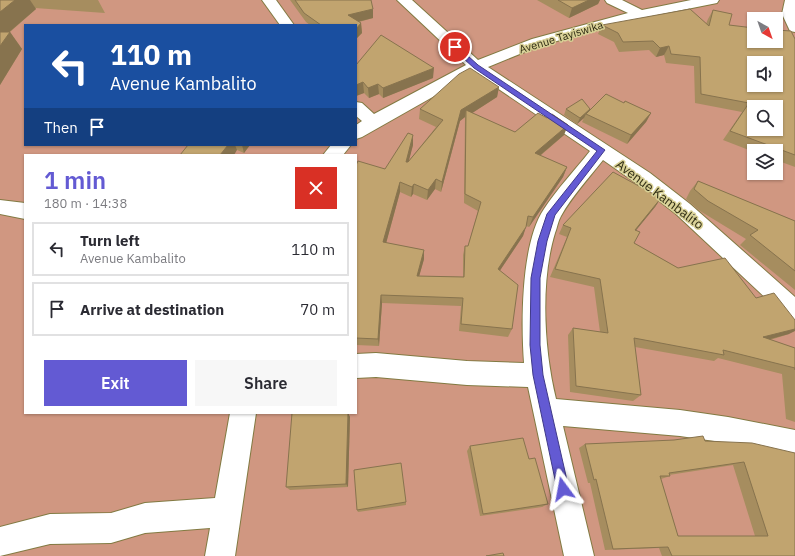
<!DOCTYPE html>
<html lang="en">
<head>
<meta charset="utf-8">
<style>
  body { margin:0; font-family:"IBM Plex Sans",sans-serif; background:#f7f7f7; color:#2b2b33; height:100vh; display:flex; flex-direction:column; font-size:15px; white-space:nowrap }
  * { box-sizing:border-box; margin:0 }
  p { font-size:13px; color:#7c7c81 }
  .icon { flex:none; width:22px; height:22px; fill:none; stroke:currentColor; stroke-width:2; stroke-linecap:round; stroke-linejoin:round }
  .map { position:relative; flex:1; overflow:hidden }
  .sheet { position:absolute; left:24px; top:154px; width:333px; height:260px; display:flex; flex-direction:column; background:#fff; border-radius:0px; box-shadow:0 1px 3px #0004 }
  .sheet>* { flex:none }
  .hud { position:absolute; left:24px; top:24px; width:333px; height:122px; border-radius:0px; box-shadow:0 1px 3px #0004; background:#1a4fa0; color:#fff; overflow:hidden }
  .needle { width:26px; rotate:140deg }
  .controls { position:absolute; left:747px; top:12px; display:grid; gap:8px }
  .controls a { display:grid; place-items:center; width:36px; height:36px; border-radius:0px; background:#fff; box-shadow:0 1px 3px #0004; font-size:20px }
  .pin { position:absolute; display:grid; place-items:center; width:34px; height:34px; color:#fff; margin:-17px; border:2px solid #fff; border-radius:50%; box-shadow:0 1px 4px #0007 }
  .me { position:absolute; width:44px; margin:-22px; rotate:347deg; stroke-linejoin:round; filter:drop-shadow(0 0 3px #0008) }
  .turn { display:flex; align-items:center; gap:14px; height:84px; padding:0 20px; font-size:18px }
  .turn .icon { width:52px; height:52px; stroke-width:2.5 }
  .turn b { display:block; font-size:28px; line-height:34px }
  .then { display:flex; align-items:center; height:38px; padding:0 20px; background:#0003; gap:8px; font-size:15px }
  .round { display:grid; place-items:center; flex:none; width:42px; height:42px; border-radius:0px; background:#f7f7f7 }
  .head { display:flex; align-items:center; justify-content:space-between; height:68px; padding:0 20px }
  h1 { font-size:24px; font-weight:600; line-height:30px; color:#635ad3 }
  .button { display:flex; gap:8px; margin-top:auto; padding:8px 20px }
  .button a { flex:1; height:46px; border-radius:0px; background:#635ad3; color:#fff; font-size:16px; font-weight:600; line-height:46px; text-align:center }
  .button a+a { background:#f7f7f7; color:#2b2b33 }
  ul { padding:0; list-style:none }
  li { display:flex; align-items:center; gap:12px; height:54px; margin:0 8px 6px; padding:0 12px; border:2px solid #e1e1e2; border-radius:0px }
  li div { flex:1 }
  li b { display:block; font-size:15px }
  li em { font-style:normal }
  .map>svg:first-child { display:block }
  .green { fill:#d09781; fill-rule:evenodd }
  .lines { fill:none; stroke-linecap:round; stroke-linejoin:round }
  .minor-casing { stroke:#827a42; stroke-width:2 }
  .minor { fill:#fff; fill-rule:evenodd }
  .wall { fill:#a68d5f; fill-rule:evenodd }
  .shaded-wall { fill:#87734e }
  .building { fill:#c1a46f; stroke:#87734e; fill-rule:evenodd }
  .route { fill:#635ad3; stroke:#403a89 }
  .labels { text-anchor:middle; stroke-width:3; stroke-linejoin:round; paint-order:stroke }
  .far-street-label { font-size:11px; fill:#2f2c14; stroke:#d8d095 }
  .street-label { font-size:13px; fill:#2f2c14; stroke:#d8d095 }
</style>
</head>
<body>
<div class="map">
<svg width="795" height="556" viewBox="0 0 795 556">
  <rect width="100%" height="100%" fill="#d8d095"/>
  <path class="green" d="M 0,0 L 795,0 L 795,556 L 0,556 ZM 754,19 L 776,19 L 776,41 L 754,41 ZM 25,25 L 356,25 L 356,145 L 25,145 ZM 754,63 L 776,63 L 776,85 L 754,85 ZM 754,107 L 776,107 L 776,129 L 754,129 ZM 754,151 L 776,151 L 776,173 L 754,173 ZM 25,155 L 356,155 L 356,413 L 25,413 Z"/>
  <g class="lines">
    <g class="minor-casing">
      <g id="minor">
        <polygon points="262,0 276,0 294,25 280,25"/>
        <path d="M 397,0 L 412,0 L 478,60 L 532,39 L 628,13 L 607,3 L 605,0 L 622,0 L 642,10 L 691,0 L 719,0 L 717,3 L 642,18 L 542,45 L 488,67 L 650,173 L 690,204 L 795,297 L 795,321 L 787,318 L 676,214 L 636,183 L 603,160 C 589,178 572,196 561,216 C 558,221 557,228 555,233 C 540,282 544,350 556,399 L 680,410 L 728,417 L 795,430 L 795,458 L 728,443 L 680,436 L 563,426 L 594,556 L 564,556 L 528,387 L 467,385 L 376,377 L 356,378 L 356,354 L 376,353 L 467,361 L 524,363 C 521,322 521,243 544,209 C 557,189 575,170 590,151 L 475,73 L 362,137 L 356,139 L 356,125 L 362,121 L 356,116 L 356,102 L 362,103 L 374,114 L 466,65 Z"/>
        <polygon points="785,0 795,0 795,32 790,31 782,14"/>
        <polygon points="331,145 351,145 343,155 323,155"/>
        <polygon points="0,200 25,203 25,219 0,214"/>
        <polygon points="230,413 256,413 235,556 205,556 210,528 145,533 111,543 50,544 0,556 0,527 50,514 111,513 145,503 215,498"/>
      </g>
    </g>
    <use href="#minor" class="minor"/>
  </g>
  <g class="wall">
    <polygon points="0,0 98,0 105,13 35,8 36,9 10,32 22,49 0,85"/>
    <polygon points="290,0 371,0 373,18 359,22 361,23 362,33 356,39 356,25 310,25 306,22"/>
    <polygon points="537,0 600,0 598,4 569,18"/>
    <polygon points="713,10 729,25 795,39 795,167 776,160 776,151 754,151 754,152 723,140 742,112 695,103 694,66 666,63 664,55 656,57 649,50 619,52 614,42 598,34 602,25 706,24 708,19"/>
    <polygon points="356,65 433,78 383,98 379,94 369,98 364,93 356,96"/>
    <path d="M 499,87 L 497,97 L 472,113 L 515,132 L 564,135 L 540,156 L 567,167 L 563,177 L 529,227 L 526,226 L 523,236 L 500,270 L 512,329 L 508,337 L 459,331 L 461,306 L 382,303 L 379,346 L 356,345 L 356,165 L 385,169 L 413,135 L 413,145 L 408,162 L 436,127 L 419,119 L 420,109 ZM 465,117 L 464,203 L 478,211 L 468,246 L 465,246 L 463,255 L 463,277 L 419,276 L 424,259 L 424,250 L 386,243 L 400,192 L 411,197 L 413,194 L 427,200 L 435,189 L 441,192 L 460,121 Z"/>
    <polygon points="624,103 651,113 646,122 627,144 582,122 584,118 577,124 564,115 566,109 590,109"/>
    <polygon points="188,145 250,145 244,153 237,150"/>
    <polygon points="698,181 795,221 795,290 740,245 746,239 700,211 686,199 690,191"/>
    <polygon points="661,198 655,207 636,230 634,243 678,268 756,298 789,334 770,340 795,348 795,422 786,419 782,374 718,358 714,361 635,347 641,395 633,401 570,392 568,335 573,328 600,332 594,287 550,277 567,237 559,234 563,225"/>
    <polygon points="298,413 348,413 350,417 348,487 290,490 286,487"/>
    <path d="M 705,441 L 795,453 L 795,556 L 662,556 L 659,548 L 605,550 L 590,483 L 588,483 L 579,448 L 585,444 ZM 733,465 L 755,536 L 678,536 L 661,479 L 670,476 L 669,475 Z"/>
    <polygon points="470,446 529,459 548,504 542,507 480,516 467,451"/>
    <polygon points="406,502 406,505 358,512 357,510"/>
  </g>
  <g class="shaded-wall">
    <polygon points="15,0 30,0 36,9 0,40 0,12"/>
    <polygon points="589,0 600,0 598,4 569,18 572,8"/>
    <polygon points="373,9 373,18 349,24 348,15"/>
    <polygon points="361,23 362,33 356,39 356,29"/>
    <polygon points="10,32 22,49 0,85 0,46"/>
    <polygon points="669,46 664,55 656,57 660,48"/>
    <polygon points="434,68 433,78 383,98 383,88"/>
    <polygon points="363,82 364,93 356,96 356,85"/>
    <polygon points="378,84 379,94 369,98 368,88"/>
    <polygon points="499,87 497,97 466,117 466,110 465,117 460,121 441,192 442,182 461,110"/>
    <polygon points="590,109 586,114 584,118 577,124 580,118"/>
    <polygon points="651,113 646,122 627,144 631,135"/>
    <polygon points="568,125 564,135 531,163 535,153"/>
    <polygon points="413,135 413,145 406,172 406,162"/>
    <polygon points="228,145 235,145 237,150 234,155 220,155"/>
    <polygon points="242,145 250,145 244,153"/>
    <polygon points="567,167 563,177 529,227 533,217"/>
    <polygon points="436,179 435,189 427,200 428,190"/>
    <polygon points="400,182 400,192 384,251 383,242"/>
    <polygon points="414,184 413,194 411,197 412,187"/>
    <polygon points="661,198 655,207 629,239 635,230"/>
    <polygon points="526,227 523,236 495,278 498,269"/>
    <polygon points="424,250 424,259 417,284 417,276"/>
    <polygon points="381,295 382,303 379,346 378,339"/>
    <polygon points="795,329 795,331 789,334 752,344 763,337"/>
    <polygon points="348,413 350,417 348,487 346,484"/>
  </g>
  <g class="building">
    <polygon points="0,0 15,0 0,12"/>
    <polygon points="295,0 371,0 373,9 348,15 361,23 356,29 356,25 321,25 304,13"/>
    <polygon points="558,0 589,0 572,8"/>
    <path d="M 690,9 L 709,26 L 713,10 L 732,14 L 729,25 L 754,28 L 754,41 L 776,41 L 776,30 L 791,31 L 795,39 L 795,155 L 730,131 L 749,103 L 701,94 L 700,57 L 671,54 L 669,46 L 660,48 L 653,41 L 623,42 L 618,33 L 602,25 ZM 754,63 L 776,63 L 776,85 L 754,85 ZM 754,107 L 776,107 L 776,129 L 754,129 Z"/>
    <polygon points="0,32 10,32 0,46"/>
    <polygon points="381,35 434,68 383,88 378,84 368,88 363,82 356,85 356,65"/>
    <polygon points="470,68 499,87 461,110 442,182 436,179 428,190 414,184 412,187 400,182 383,242 424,250 417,276 464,277 465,246 468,246 481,202 465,194 466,110 515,132 538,113 547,118 552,114 568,125 535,153 567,167 533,217 528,216 526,227 498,269 518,285 512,329 461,324 463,298 381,295 378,339 356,338 356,165 358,161 385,169 408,133 413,135 406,162 408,162 443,120 420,109 459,74"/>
    <polygon points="606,94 624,103 625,101 651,113 631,135 586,114"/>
    <polygon points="582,99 590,109 580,118 566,109"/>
    <polygon points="188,145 228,145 220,155 180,155"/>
    <polygon points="613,172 661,198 635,230 640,232 634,243 678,268 725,258 756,298 774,293 795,320 795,329 763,337 795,348 795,370 795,368 723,350 724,355 634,338 641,395 576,386 573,328 608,333 600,279 555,269 571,228 563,225"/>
    <polygon points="698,181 795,221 795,271 750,235 758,230 708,201 694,189"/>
    <polygon points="292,413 348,413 346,484 286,487"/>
    <path d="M 703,436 L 705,441 L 752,443 L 795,453 L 795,556 L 672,556 L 668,547 L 613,549 L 596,479 L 594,480 L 585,444 L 674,440 ZM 744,462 L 768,536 L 678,536 L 660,476 L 670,476 L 669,473 Z"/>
    <polygon points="523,438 529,459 535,458 548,504 483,514 470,446"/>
    <polygon points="401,463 406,502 357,510 354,470"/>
    <polygon points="503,553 504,556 486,556"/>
  </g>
  <polygon class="route" points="453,46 457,46 478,65 605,150 555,215 547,241 540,278 540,345 543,375 569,489 568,493 563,495 559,493 557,489 533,375 530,345 531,278 538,241 547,214 597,151 474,68 453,49"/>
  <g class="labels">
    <g class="far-street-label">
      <text transform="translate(561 37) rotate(-17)" y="4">Avenue Tayiswika</text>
    </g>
    <g class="street-label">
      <text transform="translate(660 194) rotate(37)" y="5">Avenue Kambalito</text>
    </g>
  </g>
</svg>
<div class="controls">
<a><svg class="needle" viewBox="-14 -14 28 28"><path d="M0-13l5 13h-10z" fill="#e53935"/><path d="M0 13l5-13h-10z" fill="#7c7c81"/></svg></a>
<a><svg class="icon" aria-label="sound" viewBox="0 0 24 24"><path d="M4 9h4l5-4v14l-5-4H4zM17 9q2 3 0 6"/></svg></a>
<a><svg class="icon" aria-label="search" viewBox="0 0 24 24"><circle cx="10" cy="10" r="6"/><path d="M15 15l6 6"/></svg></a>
<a><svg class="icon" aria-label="layers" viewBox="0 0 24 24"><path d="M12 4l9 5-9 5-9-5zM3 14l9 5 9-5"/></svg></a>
</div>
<div class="pin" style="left:455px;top:47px;background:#d93025"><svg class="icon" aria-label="arrive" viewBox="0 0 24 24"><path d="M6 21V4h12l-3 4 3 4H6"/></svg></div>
<svg class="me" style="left:563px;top:489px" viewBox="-20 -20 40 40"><path d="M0-17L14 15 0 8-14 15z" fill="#635ad3" stroke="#fff" stroke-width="4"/></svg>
<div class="hud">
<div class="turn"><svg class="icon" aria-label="left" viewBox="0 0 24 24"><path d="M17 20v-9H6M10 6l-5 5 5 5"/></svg><div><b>110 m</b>Avenue Kambalito</div></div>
<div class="then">Then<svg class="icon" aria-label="arrive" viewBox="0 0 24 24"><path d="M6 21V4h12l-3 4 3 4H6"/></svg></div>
</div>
<section class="sheet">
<div class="head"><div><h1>1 min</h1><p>180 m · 14:38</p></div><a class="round" style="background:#d93025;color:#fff"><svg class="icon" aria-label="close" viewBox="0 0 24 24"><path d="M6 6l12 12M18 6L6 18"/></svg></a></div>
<ul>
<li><svg class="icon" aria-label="left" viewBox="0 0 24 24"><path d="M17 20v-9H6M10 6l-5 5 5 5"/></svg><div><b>Turn left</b><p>Avenue Kambalito</p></div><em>110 m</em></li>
<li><svg class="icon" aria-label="arrive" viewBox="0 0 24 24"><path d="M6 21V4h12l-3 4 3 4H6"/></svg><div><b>Arrive at destination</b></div><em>70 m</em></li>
</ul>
<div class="button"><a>Exit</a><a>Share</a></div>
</section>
</div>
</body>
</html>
